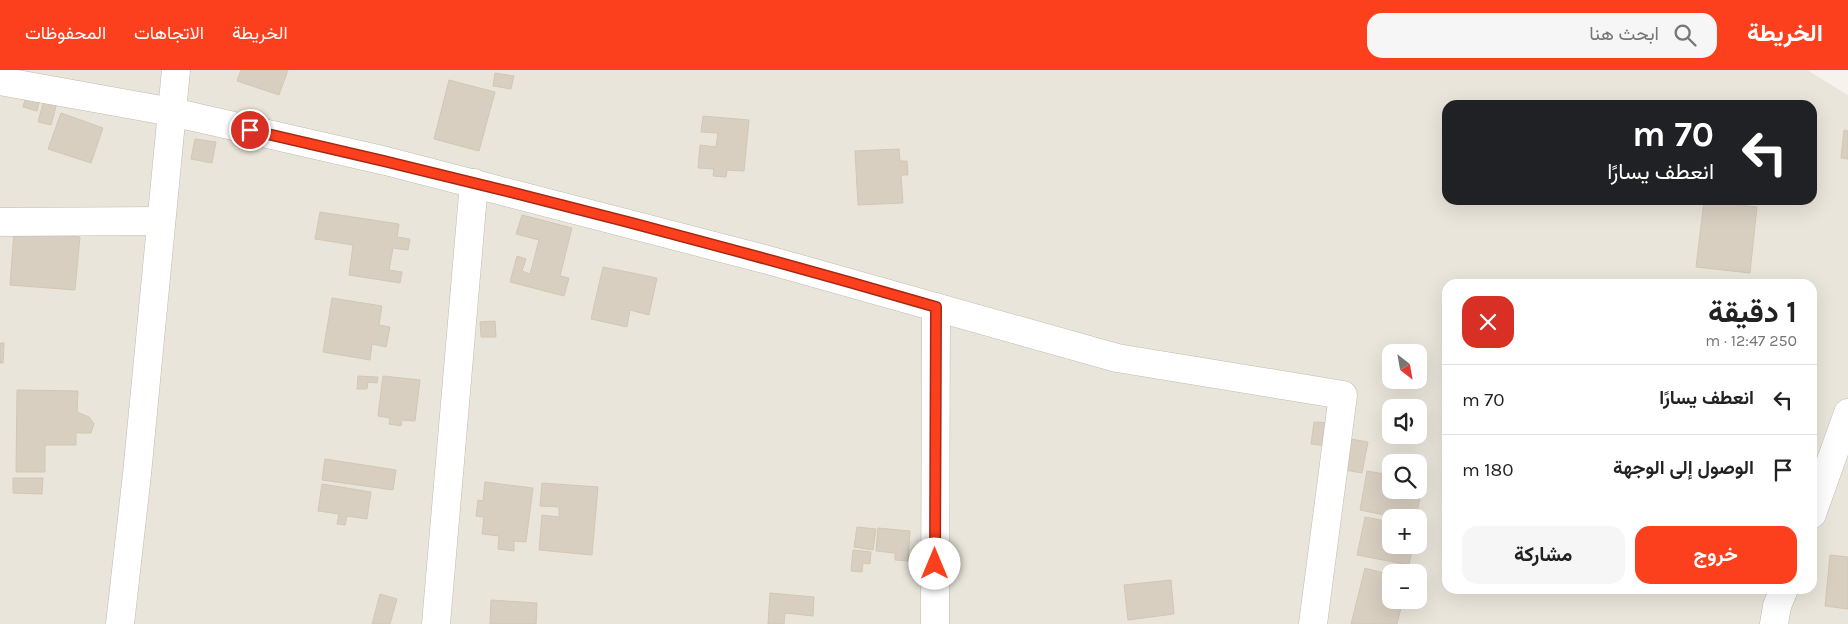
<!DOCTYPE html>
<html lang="ar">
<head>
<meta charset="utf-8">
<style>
  body { margin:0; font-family:Karla,Vazirmatn,sans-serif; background:#f6f6f6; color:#222; direction:rtl; height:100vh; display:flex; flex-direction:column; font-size:19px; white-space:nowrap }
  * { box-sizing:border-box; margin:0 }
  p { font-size:16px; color:#767676 }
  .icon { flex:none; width:28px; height:28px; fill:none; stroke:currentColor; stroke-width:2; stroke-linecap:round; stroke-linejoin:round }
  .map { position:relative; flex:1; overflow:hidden; direction:ltr }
  .sheet { position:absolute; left:1442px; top:209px; width:375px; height:315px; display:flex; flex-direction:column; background:#fff; border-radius:15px; box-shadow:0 5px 20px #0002; direction:rtl }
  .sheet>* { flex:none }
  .banner { position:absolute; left:1442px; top:30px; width:375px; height:105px; border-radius:15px; box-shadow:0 5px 20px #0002; direction:rtl; background:#202124; color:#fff; overflow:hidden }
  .needle { width:32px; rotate:149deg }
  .tools { position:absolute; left:1382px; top:274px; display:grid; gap:10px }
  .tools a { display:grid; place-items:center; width:45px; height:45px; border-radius:10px; background:#fff; box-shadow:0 5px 20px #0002; font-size:25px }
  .pin { position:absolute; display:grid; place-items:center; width:42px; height:42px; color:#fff; margin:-21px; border:2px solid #fff; border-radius:50%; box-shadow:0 1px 5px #0007 }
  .me { position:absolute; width:55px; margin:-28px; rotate:0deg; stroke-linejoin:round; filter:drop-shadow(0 0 4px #0008) }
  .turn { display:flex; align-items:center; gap:18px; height:105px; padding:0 20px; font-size:22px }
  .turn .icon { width:65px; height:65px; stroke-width:2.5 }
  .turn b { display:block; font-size:35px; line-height:42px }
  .round { display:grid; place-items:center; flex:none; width:52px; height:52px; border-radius:15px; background:#f6f6f6 }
  .headline { display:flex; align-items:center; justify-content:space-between; height:85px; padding:0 20px }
  h1 { font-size:30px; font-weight:700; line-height:38px }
  .button { display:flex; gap:10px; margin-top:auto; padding:10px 20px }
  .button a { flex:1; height:58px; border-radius:15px; background:#fc3f1d; color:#fff; font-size:20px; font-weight:700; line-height:58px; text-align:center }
  .button a+a { background:#f6f6f6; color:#222 }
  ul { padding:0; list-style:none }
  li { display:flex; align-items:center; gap:15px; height:70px; padding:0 20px; border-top:1px solid #e0e0e0 }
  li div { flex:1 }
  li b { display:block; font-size:19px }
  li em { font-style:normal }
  header { display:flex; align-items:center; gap:30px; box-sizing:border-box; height:70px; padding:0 25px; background:#fc3f1d; color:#fff }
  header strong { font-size:24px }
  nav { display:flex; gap:28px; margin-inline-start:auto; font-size:18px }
  .search { width:350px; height:45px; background:#f6f6f6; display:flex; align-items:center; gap:12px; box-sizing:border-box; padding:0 18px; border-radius:15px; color:#767676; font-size:19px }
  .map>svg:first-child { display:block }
  .residential { fill:#eae5da; fill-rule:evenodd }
  .building { fill:#d8cfc1; stroke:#d3c7b4 }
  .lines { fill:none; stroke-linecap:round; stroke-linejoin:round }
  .minor-casing { stroke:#c2bbae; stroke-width:29 }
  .minor { stroke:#fff; stroke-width:28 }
  .route-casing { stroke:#a42913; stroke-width:12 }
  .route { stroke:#fc3f1d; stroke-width:9 }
</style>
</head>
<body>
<header>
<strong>الخريطة</strong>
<div class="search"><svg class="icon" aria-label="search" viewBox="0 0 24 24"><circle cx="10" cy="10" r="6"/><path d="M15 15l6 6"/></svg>ابحث هنا</div>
<nav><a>الخريطة</a><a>الاتجاهات</a><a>المحفوظات</a></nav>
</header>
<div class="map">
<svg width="1848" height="554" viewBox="0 0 1848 554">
  <rect width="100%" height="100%" fill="#f6f3ec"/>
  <path class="residential" d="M 0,0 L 1807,0 L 1848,25 L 1848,554 L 0,554 ZM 1448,35 L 1812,35 L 1812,130 L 1448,130 ZM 1448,214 L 1812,214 L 1812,519 L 1448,519 ZM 1391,282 L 1419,282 L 1419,310 L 1391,310 ZM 1391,338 L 1419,338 L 1419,365 L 1391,365 ZM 1391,392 L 1419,392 L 1419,420 L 1391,420 ZM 1391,448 L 1419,448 L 1419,475 L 1391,475 ZM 1391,502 L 1419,502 L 1419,530 L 1391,530 Z"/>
  <g class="building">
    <polygon points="241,0 288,0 279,25 237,11"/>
    <polygon points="495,3 514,6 511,19 493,16"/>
    <polygon points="449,10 495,22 479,81 434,69"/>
    <polygon points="27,22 41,25 37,41 23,37"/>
    <polygon points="45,26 58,29 51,55 38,52"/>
    <polygon points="61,43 103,58 91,93 48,79"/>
    <polygon points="703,46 749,50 744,101 727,100 726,107 713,106 714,99 698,98 700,75 716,77 718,63 701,62"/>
    <polygon points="1844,60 1848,61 1848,89 1841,88"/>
    <polygon points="195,69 216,72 212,93 191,89"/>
    <polygon points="899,79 900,91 907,91 908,105 901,105 903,133 858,135 855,81"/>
    <polygon points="1704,131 1757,137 1750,203 1696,197"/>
    <polygon points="320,142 399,154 397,167 410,169 408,180 393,178 389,200 402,202 400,213 349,205 353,175 315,169"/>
    <polygon points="522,145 572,158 560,206 569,208 564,226 510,212 517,186 526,189 522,201 530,204 539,170 516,164"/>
    <polygon points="14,161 80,167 75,220 10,215"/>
    <polygon points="603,197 657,208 649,245 630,240 627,257 591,249"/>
    <polygon points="332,228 382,236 379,255 390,257 386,277 372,274 370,290 323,282"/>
    <polygon points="495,251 496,267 481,267 480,252"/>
    <polygon points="0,273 4,273 3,293 0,293"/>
    <polygon points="358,306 378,307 377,313 368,312 367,319 357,319"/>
    <polygon points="383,306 420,310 415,351 402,350 401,356 389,354 390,348 378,346"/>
    <polygon points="17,320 78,321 77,342 89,347 94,354 91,363 76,363 76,375 45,375 45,402 16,402"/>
    <polygon points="1314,352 1331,353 1328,376 1311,374"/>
    <polygon points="1351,369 1368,372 1362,403 1345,400"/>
    <polygon points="1388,386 1403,389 1403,392 1391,392 1391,420 1419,420 1419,402 1425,403 1416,448 1399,448 1360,440 1367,401 1385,404"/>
    <polygon points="325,389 396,400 393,420 322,410"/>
    <polygon points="13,408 43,408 42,424 13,423"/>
    <polygon points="485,412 533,418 526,472 514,471 514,481 498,479 499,466 482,464 484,447 476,446 478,430 483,431"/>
    <polygon points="542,413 598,417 592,485 539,480 542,445 559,447 559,437 540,436"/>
    <polygon points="322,414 371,422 367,449 347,446 345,455 337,454 339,444 318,441"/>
    <polygon points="1365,447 1391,452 1391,475 1413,475 1409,495 1357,485"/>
    <polygon points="857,457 876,459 873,480 854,477"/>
    <polygon points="878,458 910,461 908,491 895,490 895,483 876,481"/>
    <polygon points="853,480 871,482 870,494 863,493 862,502 851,501"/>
    <polygon points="1830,485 1848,487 1848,539 1825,536"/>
    <polygon points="1365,498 1391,505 1391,530 1403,530 1397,554 1351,554"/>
    <polygon points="1171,510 1174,544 1128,550 1124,515"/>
    <polygon points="770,523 814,527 813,546 785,543 784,554 768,554"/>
    <polygon points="380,524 397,529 390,554 372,554"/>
    <polygon points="491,530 537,533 536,554 490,554"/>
  </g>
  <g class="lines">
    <g class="minor-casing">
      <g id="minor">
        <polyline points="0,11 172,42 386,91 768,190 1117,288 1343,325 1313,554"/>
        <polyline points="0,152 161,151"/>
        <polyline points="1812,444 1848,343"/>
        <polyline points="120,554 137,404 176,0"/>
        <polyline points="436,554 474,113"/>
        <polyline points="935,554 936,237"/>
        <polyline points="1774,554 1777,536 1784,519"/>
      </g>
    </g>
    <use href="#minor" class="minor"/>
  </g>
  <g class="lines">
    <g class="route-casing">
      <path id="route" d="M 250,60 C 480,112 709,171 936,237 L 935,494"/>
    </g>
    <use href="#route" class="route"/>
  </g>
</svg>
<div class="tools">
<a><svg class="needle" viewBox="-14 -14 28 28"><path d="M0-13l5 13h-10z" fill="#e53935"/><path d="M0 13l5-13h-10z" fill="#767676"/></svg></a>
<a><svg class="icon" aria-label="sound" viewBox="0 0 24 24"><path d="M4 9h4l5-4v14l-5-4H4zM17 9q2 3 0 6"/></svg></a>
<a><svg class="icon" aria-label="search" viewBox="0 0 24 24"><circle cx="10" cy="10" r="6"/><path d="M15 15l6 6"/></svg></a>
<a>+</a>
<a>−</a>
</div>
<div class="pin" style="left:250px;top:60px;background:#d93025"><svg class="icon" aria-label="arrive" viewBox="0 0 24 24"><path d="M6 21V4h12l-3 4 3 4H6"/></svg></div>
<svg class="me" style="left:935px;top:494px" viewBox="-20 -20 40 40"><circle r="19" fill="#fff"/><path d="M0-13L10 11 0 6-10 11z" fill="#fc3f1d"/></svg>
<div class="banner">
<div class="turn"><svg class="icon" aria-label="left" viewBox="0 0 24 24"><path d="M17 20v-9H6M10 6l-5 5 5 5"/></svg><div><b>70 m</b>انعطف يسارًا</div></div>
</div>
<section class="sheet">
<div class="headline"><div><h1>1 دقيقة</h1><p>250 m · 12:47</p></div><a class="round" style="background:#d93025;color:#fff"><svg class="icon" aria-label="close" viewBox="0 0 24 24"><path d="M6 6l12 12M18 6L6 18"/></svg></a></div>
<ul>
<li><svg class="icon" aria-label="left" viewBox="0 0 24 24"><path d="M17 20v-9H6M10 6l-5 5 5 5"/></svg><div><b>انعطف يسارًا</b></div><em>70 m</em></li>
<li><svg class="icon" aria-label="arrive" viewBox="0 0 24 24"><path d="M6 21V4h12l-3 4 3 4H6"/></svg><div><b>الوصول إلى الوجهة</b></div><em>180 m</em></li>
</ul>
<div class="button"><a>خروج</a><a>مشاركة</a></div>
</section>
</div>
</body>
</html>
